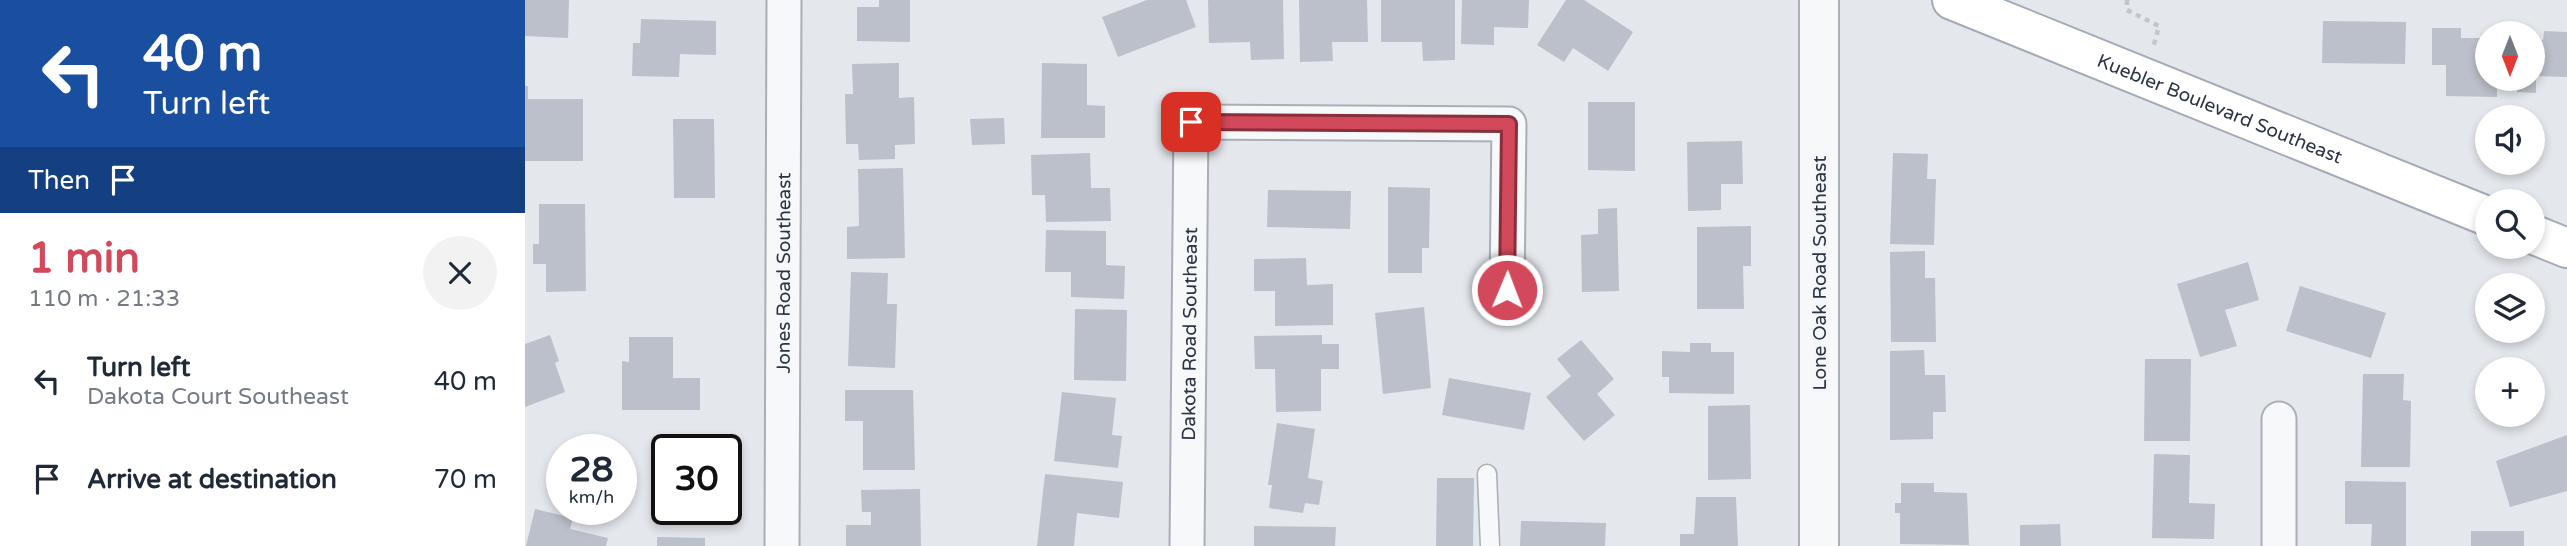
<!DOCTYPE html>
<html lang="en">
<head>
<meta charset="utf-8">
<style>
  body { margin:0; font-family:"Varela Round",sans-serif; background:#f2f2f3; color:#1f2937; height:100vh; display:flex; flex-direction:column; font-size:26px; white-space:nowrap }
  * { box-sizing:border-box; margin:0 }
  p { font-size:23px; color:#747a83 }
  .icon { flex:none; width:38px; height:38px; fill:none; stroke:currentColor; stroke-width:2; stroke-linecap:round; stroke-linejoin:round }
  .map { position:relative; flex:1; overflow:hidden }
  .panel { display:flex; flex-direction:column; background:#fff; width:525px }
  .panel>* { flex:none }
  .banner { background:#1a4fa0; color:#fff; overflow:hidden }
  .needle { width:46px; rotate:180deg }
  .buttons { position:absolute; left:1950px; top:21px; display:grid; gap:14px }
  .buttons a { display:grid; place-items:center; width:70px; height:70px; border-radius:50%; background:#fff; box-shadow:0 4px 10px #0003; font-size:35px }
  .speed { position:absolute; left:21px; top:434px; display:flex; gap:14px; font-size:35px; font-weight:700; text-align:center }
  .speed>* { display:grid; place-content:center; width:91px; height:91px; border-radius:50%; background:#fff; box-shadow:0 4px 10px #0003; line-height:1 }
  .speed small { font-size:18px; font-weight:400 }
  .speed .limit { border:4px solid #111; border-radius:10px; background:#fff; color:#111 }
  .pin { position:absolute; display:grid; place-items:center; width:60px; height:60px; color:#fff; margin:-30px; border-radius:14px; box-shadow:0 4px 10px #0006 }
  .me { position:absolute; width:77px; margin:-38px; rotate:1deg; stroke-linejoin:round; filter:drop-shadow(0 0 5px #0008) }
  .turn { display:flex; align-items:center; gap:24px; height:147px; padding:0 28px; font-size:32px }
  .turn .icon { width:91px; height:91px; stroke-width:2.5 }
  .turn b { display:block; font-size:49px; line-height:60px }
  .then { display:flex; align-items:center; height:66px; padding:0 28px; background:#0003; gap:14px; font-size:26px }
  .round { display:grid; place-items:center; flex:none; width:74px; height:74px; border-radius:37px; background:#f2f2f3 }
  .summary { display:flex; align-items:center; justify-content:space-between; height:119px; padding:0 28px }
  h1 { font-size:42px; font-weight:800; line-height:52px; color:#d1495b }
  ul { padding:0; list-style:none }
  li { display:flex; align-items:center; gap:21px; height:98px; padding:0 28px }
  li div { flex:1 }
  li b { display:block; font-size:26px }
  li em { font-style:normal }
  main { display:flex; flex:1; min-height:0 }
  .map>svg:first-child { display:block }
  .building { fill:#bbc0ca }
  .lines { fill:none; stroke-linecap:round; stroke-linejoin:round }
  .service-casing { stroke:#a9aeb7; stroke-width:21 }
  .minor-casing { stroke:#a9aeb7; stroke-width:37 }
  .tertiary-casing { stroke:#a9aeb7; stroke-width:42 }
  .primary-casing { stroke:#a3abb8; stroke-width:42 }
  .path { stroke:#c2c5cb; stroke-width:4.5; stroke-dasharray:5 5; stroke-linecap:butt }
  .service { stroke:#f7f8fa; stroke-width:18 }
  .minor { stroke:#f7f8fa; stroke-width:33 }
  .tertiary { stroke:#f7f8fa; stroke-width:38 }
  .primary { stroke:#fff; stroke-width:38 }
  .route-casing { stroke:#882f3b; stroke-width:18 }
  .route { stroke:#d1495b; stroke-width:12 }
  .labels { text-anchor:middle; stroke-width:7; stroke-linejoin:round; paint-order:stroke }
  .street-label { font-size:19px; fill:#2b3445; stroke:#f4f6f9 }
</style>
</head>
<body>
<main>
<section class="panel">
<div class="banner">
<div class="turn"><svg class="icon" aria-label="left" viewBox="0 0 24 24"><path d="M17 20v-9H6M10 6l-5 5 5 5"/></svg><div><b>40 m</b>Turn left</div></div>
<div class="then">Then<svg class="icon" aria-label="arrive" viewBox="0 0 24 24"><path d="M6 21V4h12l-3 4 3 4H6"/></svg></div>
</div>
<div class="summary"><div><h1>1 min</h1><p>110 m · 21:33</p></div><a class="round"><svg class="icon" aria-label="close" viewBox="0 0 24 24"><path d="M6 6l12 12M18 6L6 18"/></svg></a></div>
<ul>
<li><svg class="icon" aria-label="left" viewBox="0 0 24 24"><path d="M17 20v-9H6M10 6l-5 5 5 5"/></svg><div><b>Turn left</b><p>Dakota Court Southeast</p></div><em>40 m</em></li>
<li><svg class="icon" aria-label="arrive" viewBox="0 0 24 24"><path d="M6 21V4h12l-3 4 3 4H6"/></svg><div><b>Arrive at destination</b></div><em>70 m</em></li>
</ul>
</section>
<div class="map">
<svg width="2042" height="546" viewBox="0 0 2042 546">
  <rect width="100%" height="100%" fill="#e4e7ec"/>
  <g class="building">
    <polygon points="0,0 44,0 43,38 0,36"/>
    <polygon points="354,0 385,0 385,42 332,41 332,7 354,7"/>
    <polygon points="622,0 661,0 671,27 593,57 577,17"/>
    <polygon points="683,0 758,0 759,59 726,60 725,42 684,43"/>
    <polygon points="774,0 842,0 843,42 807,42 808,61 775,62"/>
    <polygon points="856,0 930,0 930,60 898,61 897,42 856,42"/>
    <polygon points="937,0 1004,0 1003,28 969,27 969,45 936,44"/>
    <polygon points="1041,0 1059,0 1108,32 1083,71 1048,48 1039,62 1012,45"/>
    <polygon points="116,19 191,21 191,55 155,54 154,77 107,76 108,43 115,43"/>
    <polygon points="1798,21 1881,22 1880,64 1797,63"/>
    <polygon points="1907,28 1936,28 1936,38 1962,38 1962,79 1972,79 1972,97 1921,96 1921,65 1907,65"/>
    <polygon points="2019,31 2042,32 2042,77 2011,76 2011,93 1992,92 1992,79 2007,79 2007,39 2018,40"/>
    <polygon points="374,63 374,98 389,97 390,144 370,145 370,159 334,160 333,144 321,144 320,94 328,94 327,64"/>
    <polygon points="517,63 562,64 562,105 580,106 580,138 516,138"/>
    <polygon points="0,86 3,86 3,99 58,99 58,161 0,161"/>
    <polygon points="1063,102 1110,102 1110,171 1063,170"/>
    <polygon points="479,118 480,144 447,145 445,119"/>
    <polygon points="148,119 189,119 190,198 149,198"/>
    <polygon points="1217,141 1218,184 1196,184 1196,210 1163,211 1162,142"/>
    <polygon points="565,153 566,188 585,188 586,221 521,222 520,195 507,195 506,155"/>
    <polygon points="1368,153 1403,154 1402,179 1411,179 1409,245 1365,244"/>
    <polygon points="378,168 380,258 322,259 322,227 334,226 333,169"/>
    <polygon points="863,187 905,188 904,248 897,248 897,273 863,273"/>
    <polygon points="743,190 826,191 825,229 742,227"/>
    <polygon points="14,204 60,204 61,291 21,292 21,264 8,264 8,244 14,244"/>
    <polygon points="1092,208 1094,291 1057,292 1056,235 1073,234 1073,209"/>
    <polygon points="1226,226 1226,266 1218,266 1219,309 1172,309 1172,227"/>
    <polygon points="521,230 581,231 581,265 600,266 599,299 546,297 546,272 520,272"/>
    <polygon points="1400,251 1400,278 1410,278 1411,342 1366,342 1365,252"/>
    <polygon points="781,258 782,285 808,284 808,325 750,326 750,291 729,291 729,259"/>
    <polygon points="1723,262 1734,300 1700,310 1712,346 1675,357 1652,284"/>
    <polygon points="326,272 363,273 362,304 372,304 370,368 323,366"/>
    <polygon points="1775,286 1861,313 1846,358 1761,331"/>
    <polygon points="899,307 906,388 858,394 850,313"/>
    <polygon points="550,309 602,310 601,381 549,380"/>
    <polygon points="25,335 34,361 30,363 40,392 0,407 0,344"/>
    <polygon points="797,335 797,344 814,344 814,369 796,369 796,411 751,412 750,369 730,369 729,336"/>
    <polygon points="104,337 148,337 148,378 175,378 175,410 97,410 97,361 104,362"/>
    <polygon points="1056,340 1089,379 1072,394 1090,415 1059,441 1021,397 1046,376 1032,359"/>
    <polygon points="1165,343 1186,343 1186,352 1209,352 1209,394 1144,393 1144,377 1137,377 1137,351 1165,352"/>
    <polygon points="1399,350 1400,375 1420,375 1421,412 1408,412 1408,439 1365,440 1365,351"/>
    <polygon points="1620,359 1666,359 1665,441 1619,441"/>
    <polygon points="1838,374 1879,374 1878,400 1886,401 1885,467 1836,467"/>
    <polygon points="924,378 1006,393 999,430 917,415"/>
    <polygon points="320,390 388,390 390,470 338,470 338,421 320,421"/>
    <polygon points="537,392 591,398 587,435 597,436 593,468 529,461"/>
    <polygon points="1225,405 1226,479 1183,480 1183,406"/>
    <polygon points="752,423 790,429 783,478 798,481 794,505 780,503 778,513 744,508 747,485 743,485"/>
    <polygon points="2042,435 2042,491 1985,507 1971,461"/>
    <polygon points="194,445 194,450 142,450 142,461 138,461 138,446"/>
    <polygon points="1629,454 1665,455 1664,503 1690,504 1689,539 1627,538"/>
    <polygon points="520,474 598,482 594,518 552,513 549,546 512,546"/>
    <polygon points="912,478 949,478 948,546 911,546"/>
    <polygon points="1820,481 1881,482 1881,546 1846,546 1847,524 1820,524"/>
    <polygon points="1376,483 1409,483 1409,492 1442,493 1444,545 1375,544 1375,513 1370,513 1370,503 1376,503"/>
    <polygon points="395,489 396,546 321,546 321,525 346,525 346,512 337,512 336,490"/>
    <polygon points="1171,497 1211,497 1213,546 1155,546 1155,534 1169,534"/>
    <polygon points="10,509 48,518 45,529 83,538 81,546 1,546"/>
    <polygon points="996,521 1081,523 1080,546 995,546"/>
    <polygon points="1535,524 1536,546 1495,546 1495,525"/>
    <polygon points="729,526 811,527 810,546 729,546"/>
    <rect x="1946" y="531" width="53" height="15"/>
    <polygon points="132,537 180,538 180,546 132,546"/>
  </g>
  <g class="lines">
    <g class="service-casing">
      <polyline id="service" points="962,474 965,546"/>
    </g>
    <g class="minor-casing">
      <g id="minor">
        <polyline points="1754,419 1754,546"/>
        <path id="s1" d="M 257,546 L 259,0"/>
        <path id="s2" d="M 662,546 L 666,122 L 984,124 L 982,290"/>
      </g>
    </g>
    <g class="tertiary-casing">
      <polyline id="tertiary" points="1294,0 1294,546"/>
    </g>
    <g class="primary-casing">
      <g id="primary">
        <path id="s3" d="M 1427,0 L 1962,216"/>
        <polyline points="2007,234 2042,248"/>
      </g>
    </g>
    <polyline class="path" points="1602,0 1602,10 1634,26 1628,48"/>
    <use href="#service" class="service"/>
    <use href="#minor" class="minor"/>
    <use href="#tertiary" class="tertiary"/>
    <use href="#primary" class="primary"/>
  </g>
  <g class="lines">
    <g class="route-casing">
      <polyline id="route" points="666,122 984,124 982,290"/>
    </g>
    <use href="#route" class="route"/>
  </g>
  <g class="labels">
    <g class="street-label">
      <text dy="7" stroke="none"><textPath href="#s3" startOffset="289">Kuebler Boulevard Southeast</textPath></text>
      <text dy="7" stroke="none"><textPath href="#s1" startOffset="273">Jones Road Southeast</textPath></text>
      <text transform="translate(1294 273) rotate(-90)" y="7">Lone Oak Road Southeast</text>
      <text dy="7" stroke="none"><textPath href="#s2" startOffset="212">Dakota Road Southeast</textPath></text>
    </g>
  </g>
</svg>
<div class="buttons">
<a><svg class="needle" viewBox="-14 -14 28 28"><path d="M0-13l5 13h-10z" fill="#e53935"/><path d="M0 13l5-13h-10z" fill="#747a83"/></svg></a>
<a><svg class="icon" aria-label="sound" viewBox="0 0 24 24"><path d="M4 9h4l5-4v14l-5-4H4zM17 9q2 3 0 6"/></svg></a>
<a><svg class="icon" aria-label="search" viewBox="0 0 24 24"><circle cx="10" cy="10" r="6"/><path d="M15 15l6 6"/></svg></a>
<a><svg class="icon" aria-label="layers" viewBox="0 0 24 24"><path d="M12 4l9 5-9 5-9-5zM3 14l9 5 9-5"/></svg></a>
<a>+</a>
</div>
<div class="speed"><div>28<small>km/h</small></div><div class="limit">30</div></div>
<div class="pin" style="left:666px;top:122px;background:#d93025"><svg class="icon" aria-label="arrive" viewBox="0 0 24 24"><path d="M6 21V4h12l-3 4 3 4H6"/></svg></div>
<svg class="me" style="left:982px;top:290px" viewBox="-20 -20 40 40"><circle r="17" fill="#d1495b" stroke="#fff" stroke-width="3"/><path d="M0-11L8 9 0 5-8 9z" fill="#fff"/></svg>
</div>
</main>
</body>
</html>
